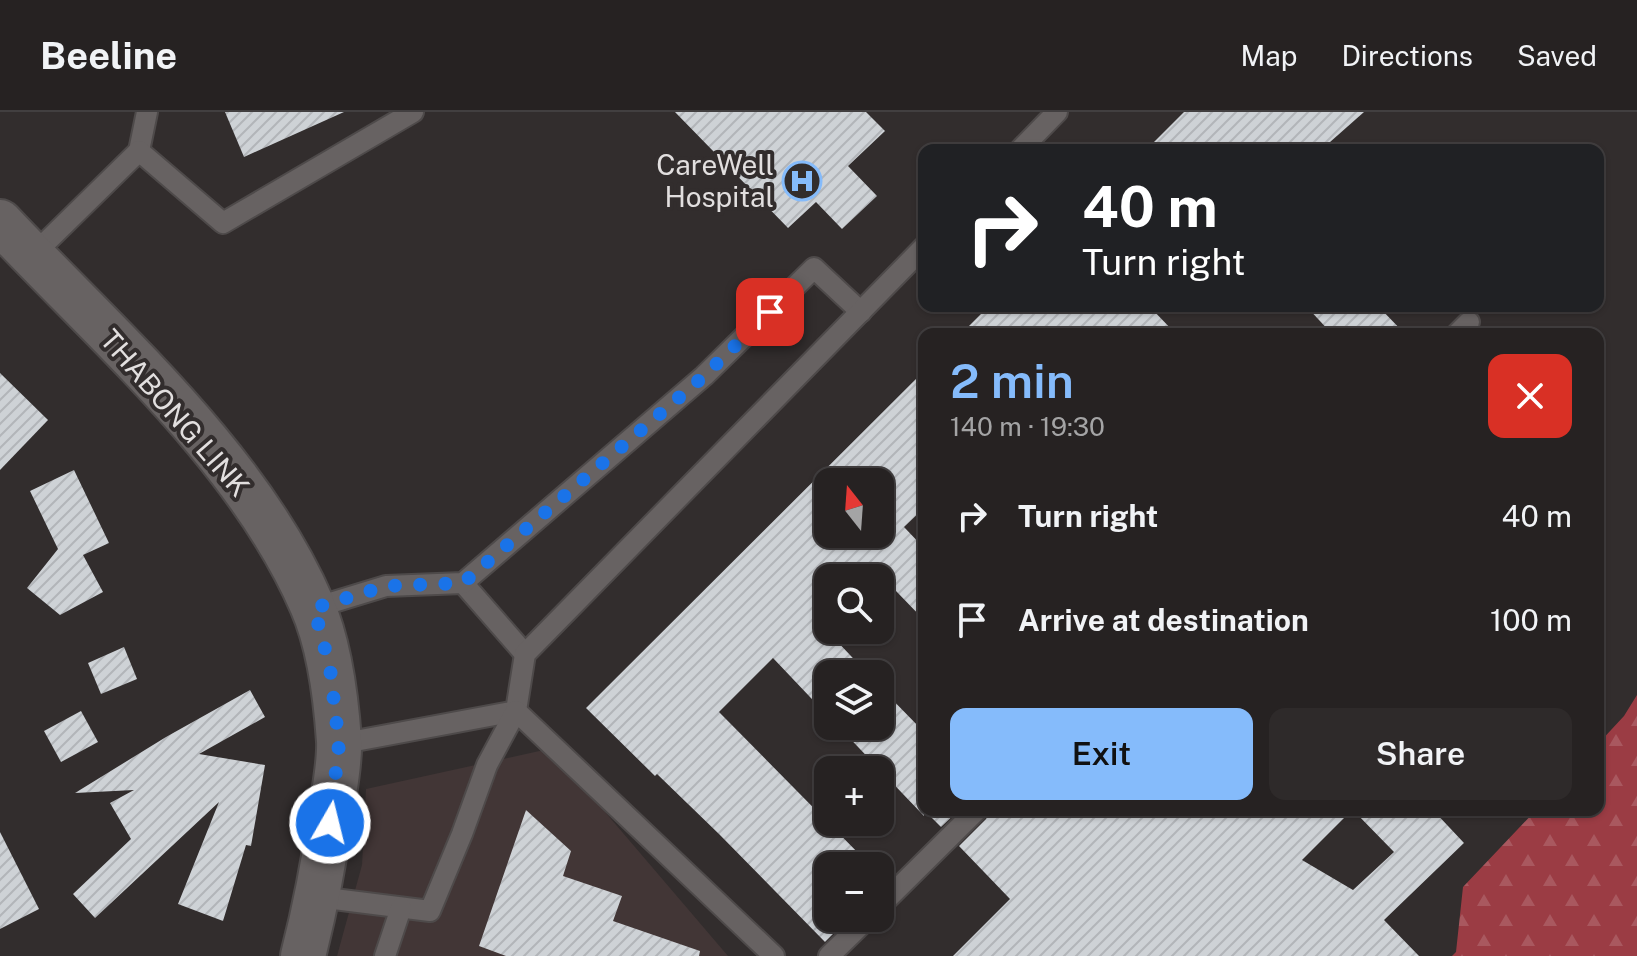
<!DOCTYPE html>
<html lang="en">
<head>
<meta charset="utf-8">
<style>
  body { margin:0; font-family:"Public Sans",sans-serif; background:#2e2a2a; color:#f1f3f6; height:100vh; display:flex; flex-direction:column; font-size:30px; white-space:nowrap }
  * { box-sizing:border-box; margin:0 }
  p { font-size:26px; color:#a4a4a5 }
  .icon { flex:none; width:44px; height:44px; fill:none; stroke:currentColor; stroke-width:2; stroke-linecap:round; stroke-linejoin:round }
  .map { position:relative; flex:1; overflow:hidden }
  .side { position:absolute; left:918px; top:216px; width:686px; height:488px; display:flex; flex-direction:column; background:#262222; border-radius:16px; box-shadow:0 2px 6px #0004,0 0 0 2px #423f40 }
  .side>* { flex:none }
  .top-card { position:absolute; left:918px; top:32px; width:686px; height:168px; border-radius:16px; box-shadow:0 2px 6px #0004,0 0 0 2px #423f40; background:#202124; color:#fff; overflow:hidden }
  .needle { width:52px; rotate:343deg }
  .buttons { position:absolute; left:814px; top:356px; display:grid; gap:16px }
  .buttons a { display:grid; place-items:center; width:80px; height:80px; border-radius:16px; background:#262222; box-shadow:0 2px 6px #0004,0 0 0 2px #423f40; font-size:40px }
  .pin { position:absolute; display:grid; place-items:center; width:68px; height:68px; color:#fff; margin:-34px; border-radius:16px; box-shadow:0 4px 12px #0006 }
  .me { position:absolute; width:88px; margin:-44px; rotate:8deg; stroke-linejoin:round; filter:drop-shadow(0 0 6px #0008) }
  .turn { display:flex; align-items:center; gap:28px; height:168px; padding:0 32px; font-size:36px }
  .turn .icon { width:104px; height:104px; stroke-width:2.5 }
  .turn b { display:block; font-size:56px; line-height:68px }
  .round { display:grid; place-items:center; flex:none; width:84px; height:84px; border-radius:16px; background:#2e2a2a }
  .overview { display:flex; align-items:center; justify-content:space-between; height:136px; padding:0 32px }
  h1 { font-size:48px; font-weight:600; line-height:60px; color:#85bbfb }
  .cta { display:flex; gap:16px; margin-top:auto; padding:16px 32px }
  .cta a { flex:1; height:92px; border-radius:16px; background:#85bbfb; color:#111; font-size:32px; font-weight:600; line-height:92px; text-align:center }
  .cta a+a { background:#2e2a2a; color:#f1f3f6 }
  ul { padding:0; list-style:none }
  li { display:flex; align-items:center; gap:24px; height:104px; padding:0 32px }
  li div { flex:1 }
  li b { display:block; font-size:30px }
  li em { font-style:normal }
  header { display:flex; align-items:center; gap:48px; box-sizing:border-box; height:112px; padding:0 40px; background:#262222; border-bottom:2px solid #423f40 }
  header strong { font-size:38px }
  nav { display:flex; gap:44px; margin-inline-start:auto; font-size:28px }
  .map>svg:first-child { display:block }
  .built { fill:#423636 }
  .forest { fill:url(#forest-firs) }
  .building { fill:url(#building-hatch); fill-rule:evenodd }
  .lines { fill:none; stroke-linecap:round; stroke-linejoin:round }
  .lane-casing { stroke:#4e4a4a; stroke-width:24 }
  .secondary-casing { stroke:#4e4a4a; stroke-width:48 }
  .lane { stroke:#676262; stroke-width:20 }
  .secondary { stroke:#676262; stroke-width:44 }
  .route { stroke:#1a73e8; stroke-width:14; stroke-dasharray:0 25.2 }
  .labels { text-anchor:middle; stroke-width:8; stroke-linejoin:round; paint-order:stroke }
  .poi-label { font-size:28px; fill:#e2dfdf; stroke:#322d2d; text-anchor:end }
  .street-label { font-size:28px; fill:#e2dfdf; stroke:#322d2d }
</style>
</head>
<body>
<header>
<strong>Beeline</strong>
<nav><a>Map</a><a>Directions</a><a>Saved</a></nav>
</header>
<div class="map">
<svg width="1637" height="844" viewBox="0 0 1637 844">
  <defs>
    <pattern id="forest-firs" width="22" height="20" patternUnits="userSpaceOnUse" patternTransform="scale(2)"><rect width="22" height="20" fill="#9b3c44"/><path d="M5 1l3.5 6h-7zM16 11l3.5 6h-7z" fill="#a9585f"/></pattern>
    <pattern id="building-hatch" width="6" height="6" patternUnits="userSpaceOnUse" patternTransform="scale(2)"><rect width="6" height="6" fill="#ced2d6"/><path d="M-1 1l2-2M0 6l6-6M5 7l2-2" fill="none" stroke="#b2b5b9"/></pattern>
  </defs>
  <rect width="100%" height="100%" fill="#322d2d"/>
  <polygon class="built" points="544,638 582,673 728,844 337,844 362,753 366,677"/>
  <polygon class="forest" points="1637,583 1637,844 1452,844 1456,840 1463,775 1536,698 1598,698 1598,632 1624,604"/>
  <g class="building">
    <polygon points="225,0 344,0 244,45"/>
    <polygon points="675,0 866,0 885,19 848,54 877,84 842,117 816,90 788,116"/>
    <polygon points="1184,0 1364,0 1321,38 1146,38"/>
    <polygon points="989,194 1149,194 1176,222 961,222"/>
    <polygon points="1306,194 1378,194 1405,222 1332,222"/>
    <path d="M 924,259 L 924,396 L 904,415 L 924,436 L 924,508 L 869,451 L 853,466 L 828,466 L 828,491 L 814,505 L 868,562 L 828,562 L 828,604 L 773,546 L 719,600 L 871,754 L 828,754 L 828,806 L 849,806 L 825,830 L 719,722 L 657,662 L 655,664 L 586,596 ZM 828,370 L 880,370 L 880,422 L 828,422 Z"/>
    <polygon points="0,261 48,308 0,358"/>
    <polygon points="74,358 109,431 83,443 103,480 60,503 27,476 58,437 30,379"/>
    <polygon points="124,535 137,567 101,582 88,551"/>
    <polygon points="880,575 924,620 924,704 838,614 880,614"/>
    <polygon points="250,578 265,605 199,642 265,653 251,734 246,733 223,809 178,792 219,690 95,806 73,782 131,727 110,691 134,678 75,681 166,625"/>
    <polygon points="81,599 98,630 61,650 44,619"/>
    <polygon points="526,698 571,739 563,764 622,784 613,809 700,839 699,844 506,844 479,834"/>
    <polygon points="924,698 959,698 941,715"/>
    <polygon points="990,698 1352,698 1302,748 1353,778 1394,740 1353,698 1433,698 1464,731 1384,808 1419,844 953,844 1010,787 959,734 986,707"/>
    <polygon points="0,720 39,797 0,817"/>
  </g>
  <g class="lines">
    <g class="lane-casing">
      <g id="lane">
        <polyline points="1020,38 1057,0"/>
        <polyline points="139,39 147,0"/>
        <polyline points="32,144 139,39 223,111 413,0"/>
        <polyline points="1457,222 1469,210"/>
        <polyline points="463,471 525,542"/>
        <polyline points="314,496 386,474 463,471 704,264 814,156 861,200"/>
        <polyline points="339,632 516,599 525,542 924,135"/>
        <polyline points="318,785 430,799 462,722 487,653 516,599 774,844"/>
        <polyline points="880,794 977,698"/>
        <polyline points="385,844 401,796"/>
        <polyline points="829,844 868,806"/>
      </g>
    </g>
    <g class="secondary-casing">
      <path id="secondary" d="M 0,110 C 108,225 249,346 312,493 C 330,534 336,585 339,629 C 340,653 334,678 331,701 C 324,750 315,797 303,844"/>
    </g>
    <use href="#lane" class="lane"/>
    <use href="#secondary" class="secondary"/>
  </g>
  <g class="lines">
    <polyline class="route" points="330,711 339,632 330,556 314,496 386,474 463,471 704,264 770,200"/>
  </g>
  <defs>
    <g id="hospital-ring" transform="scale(2)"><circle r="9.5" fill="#322d2d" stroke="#85bbfb" stroke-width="1.5"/><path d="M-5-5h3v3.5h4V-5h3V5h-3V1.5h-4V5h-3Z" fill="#85bbfb"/></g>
  </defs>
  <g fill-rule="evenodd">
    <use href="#hospital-ring" x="802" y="69"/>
  </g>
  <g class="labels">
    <g class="poi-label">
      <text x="774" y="63">CareWell<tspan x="774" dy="32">Hospital</tspan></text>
    </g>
    <g class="street-label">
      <text transform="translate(175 301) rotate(49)" y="10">THABONG LINK</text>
    </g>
  </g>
</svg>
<div class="buttons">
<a><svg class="needle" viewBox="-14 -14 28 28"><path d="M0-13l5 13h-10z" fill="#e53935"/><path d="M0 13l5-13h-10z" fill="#a4a4a5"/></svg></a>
<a><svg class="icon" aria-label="search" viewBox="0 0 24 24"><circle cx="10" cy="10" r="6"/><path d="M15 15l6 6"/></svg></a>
<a><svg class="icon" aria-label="layers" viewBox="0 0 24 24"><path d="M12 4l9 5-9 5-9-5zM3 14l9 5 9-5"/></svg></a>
<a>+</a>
<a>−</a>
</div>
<div class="pin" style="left:770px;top:200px;background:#d93025"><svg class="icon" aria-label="arrive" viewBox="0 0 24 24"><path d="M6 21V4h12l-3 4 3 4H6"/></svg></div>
<svg class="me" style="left:330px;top:711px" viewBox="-20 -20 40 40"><circle r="17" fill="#1a73e8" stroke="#fff" stroke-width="3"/><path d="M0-11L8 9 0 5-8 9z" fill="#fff"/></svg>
<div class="top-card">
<div class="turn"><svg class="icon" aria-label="right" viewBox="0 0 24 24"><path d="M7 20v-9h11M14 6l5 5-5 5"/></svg><div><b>40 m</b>Turn right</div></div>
</div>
<section class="side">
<div class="overview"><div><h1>2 min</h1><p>140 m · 19:30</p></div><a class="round" style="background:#d93025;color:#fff"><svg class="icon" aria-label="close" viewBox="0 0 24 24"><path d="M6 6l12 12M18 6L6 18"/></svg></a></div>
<ul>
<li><svg class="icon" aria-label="right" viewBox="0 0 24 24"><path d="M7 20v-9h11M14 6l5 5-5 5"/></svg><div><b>Turn right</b></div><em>40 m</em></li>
<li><svg class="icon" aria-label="arrive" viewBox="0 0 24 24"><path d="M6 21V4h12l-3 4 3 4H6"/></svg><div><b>Arrive at destination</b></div><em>100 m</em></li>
</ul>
<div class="cta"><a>Exit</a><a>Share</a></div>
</section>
</div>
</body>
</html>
